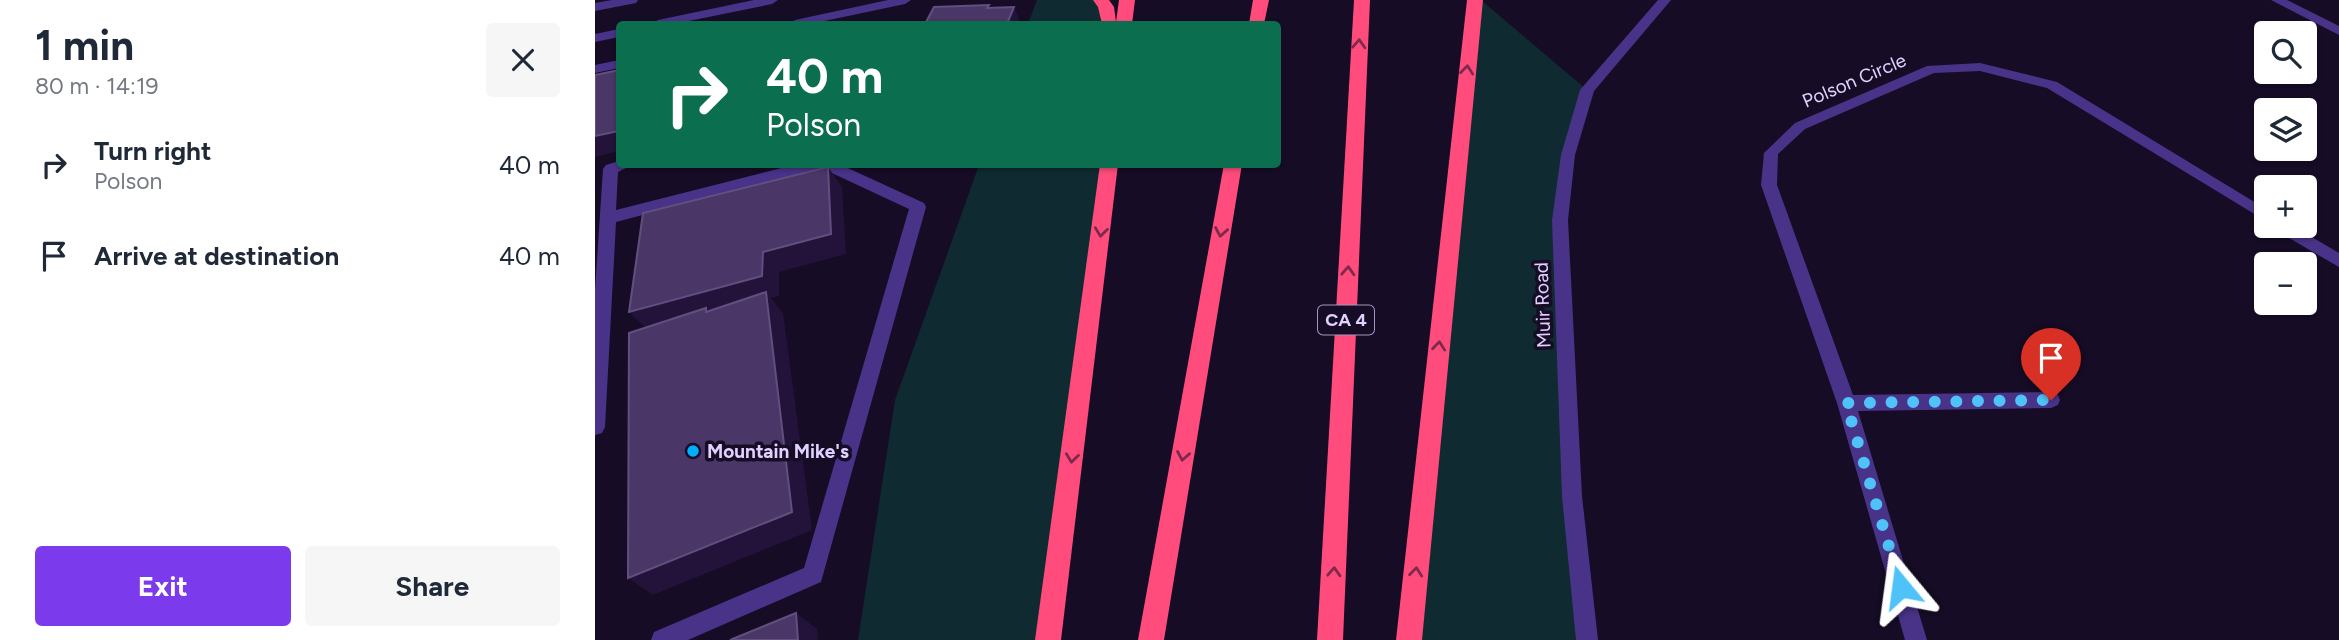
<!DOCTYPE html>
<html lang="en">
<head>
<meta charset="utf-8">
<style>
  body { margin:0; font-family:Figtree,sans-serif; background:#f6f6f7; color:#1f2937; height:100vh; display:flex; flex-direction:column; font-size:26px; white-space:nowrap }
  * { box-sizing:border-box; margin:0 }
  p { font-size:23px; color:#747a83 }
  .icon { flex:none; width:38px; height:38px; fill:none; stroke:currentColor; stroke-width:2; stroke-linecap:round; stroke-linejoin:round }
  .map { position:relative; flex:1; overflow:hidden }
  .side { display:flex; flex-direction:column; background:#fff; width:595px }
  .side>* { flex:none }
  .banner { position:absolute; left:21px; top:21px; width:665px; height:147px; border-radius:7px; box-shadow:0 2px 5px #0004; background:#0b6e4f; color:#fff; overflow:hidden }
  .controls { position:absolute; left:1659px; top:21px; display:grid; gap:14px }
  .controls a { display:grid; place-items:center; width:63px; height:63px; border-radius:7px; background:#fff; box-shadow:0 2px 5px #0004; font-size:35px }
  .pin { position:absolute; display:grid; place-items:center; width:60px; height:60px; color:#fff; margin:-72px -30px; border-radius:50% 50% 50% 0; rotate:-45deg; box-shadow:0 0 7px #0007 }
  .pin .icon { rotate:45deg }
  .me { position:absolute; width:77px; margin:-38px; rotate:344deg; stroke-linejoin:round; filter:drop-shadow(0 0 5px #0008) }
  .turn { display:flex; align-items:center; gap:24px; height:147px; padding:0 35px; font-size:32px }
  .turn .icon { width:91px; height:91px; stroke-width:2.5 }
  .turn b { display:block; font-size:49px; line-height:60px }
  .round { display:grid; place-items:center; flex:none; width:74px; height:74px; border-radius:7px; background:#f6f6f7 }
  .summary { display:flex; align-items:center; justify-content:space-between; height:119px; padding:0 35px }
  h1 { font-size:42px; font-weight:700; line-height:52px }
  .cta { display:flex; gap:14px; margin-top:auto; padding:14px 35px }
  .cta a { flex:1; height:80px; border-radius:7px; background:#7c3aed; color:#fff; font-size:28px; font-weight:700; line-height:80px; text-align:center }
  .cta a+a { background:#f6f6f7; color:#1f2937 }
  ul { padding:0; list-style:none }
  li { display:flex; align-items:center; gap:21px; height:91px; padding:0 35px }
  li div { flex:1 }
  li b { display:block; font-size:26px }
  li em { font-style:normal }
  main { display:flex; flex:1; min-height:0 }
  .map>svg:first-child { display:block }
  .green { fill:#0f2a30 }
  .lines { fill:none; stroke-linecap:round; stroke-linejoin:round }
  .minor { fill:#493389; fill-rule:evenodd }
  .highway { fill:#ff4c7c; fill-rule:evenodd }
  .shaded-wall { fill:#23133a }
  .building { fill:#4a3767; stroke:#614f7f; stroke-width:2 }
  .oneway { stroke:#7f294d }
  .route { stroke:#4fc3f7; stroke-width:12; stroke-dasharray:0 21.6 }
  .poi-dot { fill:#00aefc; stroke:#160c26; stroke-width:2.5 }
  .labels { text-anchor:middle; stroke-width:7; stroke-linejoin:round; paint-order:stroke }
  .shield { fill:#160c26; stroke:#a396be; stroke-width:2 }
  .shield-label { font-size:18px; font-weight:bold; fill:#e0d1ff }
  .street-label { font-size:19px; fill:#e0d1ff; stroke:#160c26 }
  .poi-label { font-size:19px; font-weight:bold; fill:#e0d1ff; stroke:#160c26; text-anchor:start }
</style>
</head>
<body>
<main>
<section class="side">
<div class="summary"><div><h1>1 min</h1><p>80 m · 14:19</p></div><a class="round"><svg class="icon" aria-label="close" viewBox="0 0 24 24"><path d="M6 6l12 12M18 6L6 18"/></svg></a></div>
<ul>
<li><svg class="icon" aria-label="right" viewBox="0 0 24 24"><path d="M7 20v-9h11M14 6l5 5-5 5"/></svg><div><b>Turn right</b><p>Polson</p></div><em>40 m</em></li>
<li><svg class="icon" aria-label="arrive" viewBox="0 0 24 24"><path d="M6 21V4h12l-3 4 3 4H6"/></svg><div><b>Arrive at destination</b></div><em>40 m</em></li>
</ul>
<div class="cta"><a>Exit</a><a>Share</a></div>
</section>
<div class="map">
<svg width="1744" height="640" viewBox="0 0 1744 640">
  <rect width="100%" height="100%" fill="#160c26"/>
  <g class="green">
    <polygon points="442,0 506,0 511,7 514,24 433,24"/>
    <polygon points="886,0 992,90 965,220 992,640 814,640"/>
    <polygon points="384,165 514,165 453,640 263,640 300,400"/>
  </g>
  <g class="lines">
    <g class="minor">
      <polygon points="17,0 43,0 41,3 0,11 0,3"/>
      <polygon points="159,0 183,0 177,4 79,24 57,24 63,20"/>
      <polygon points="293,0 316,0 310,4 215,24 194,24 200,20"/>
      <polygon points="1063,0 1076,0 999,91 980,155 973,220 987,496 1003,640 981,640 967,496 957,220 966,155 985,90"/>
      <polygon points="1676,0 1692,0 1744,26 1744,35"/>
      <polygon points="24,29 24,37 0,42 0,34"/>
      <polygon points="24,60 24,68 0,73 0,65"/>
      <polygon points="1385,63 1462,82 1671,209 1671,221 1452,88 1385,71 1339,73 1210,129 1183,154 1182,185 1258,395 1456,392 1463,395 1465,400 1463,405 1456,408 1263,411 1332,640 1310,640 1242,403 1166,185 1169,153 1200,123 1332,66"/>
      <polygon points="24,161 24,164 39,164 23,172 21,210 202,164 244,164 329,203 331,207 226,582 93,640 56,640 59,632 209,568 314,209 226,168 21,222 10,427 7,433 0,435 0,290 8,169 11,165"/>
      <polygon points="1678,226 1698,226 1744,253 1744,267 1680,230"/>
    </g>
    <g class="highway">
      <polygon points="498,0 514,0 519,7 521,22 524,0 540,0 537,24 507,24 503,7"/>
      <polygon points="658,0 674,0 669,24 654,24"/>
      <polygon points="759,0 775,0 748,640 722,640"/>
      <polygon points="872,0 888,0 827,640 801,640"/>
      <polygon points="505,164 523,164 466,640 440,640"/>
      <polygon points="629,164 647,164 569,640 543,640"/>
    </g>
  </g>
  <g class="shaded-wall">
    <polygon points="419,7 426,24 412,24"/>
    <polygon points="24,131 24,151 0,157 0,136"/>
    <polygon points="233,167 247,187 251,254 184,272 184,296 176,298 188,313 217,530 58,595 33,578 55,332 34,312 168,252"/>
    <polygon points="201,613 222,629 223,640 203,640"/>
  </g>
  <g class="building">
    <polygon points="394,5 392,8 419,7 412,24 330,24 339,7"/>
    <polygon points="24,70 24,131 0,136 0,75"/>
    <polygon points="233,167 236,234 168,252 167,276 34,312 48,213"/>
    <polygon points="171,292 197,512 33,578 34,333 111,308 111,312"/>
    <polygon points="201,613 203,640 135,640"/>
  </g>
  <defs><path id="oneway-chevron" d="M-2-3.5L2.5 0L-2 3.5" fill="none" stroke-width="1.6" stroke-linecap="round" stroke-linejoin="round" transform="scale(1.75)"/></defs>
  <g class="oneway">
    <use href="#oneway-chevron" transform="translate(764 44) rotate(-87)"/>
    <use href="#oneway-chevron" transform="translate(872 70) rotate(-84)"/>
    <use href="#oneway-chevron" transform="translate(506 232) rotate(97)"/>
    <use href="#oneway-chevron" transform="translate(626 232) rotate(100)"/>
    <use href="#oneway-chevron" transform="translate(753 271) rotate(-87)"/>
    <use href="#oneway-chevron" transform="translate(844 346) rotate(-84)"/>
    <use href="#oneway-chevron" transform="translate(588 456) rotate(100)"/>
    <use href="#oneway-chevron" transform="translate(477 458) rotate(97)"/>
    <use href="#oneway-chevron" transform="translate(739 572) rotate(-87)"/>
    <use href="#oneway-chevron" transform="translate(821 572) rotate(-84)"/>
  </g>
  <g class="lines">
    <polyline class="route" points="1306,587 1251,403 1456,400"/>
  </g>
  <circle class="poi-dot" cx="98" cy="451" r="7"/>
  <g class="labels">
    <rect class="shield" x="723" y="305.5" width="56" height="29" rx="5"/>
    <g class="shield-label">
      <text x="751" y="326">CA 4</text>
    </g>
    <g class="street-label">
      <text transform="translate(1259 80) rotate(-23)" y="7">Polson Circle</text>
      <text transform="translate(947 305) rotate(-92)" y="7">Muir Road</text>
    </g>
    <g class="poi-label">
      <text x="112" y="458">Mountain Mike's</text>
    </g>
  </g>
</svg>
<div class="controls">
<a><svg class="icon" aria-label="search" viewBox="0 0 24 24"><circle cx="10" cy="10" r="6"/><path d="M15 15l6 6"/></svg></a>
<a><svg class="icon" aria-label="layers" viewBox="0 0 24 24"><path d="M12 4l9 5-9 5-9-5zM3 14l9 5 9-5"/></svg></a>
<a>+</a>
<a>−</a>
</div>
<div class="pin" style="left:1456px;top:400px;background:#d93025"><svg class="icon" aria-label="arrive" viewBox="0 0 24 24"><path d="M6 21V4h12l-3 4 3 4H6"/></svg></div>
<svg class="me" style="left:1306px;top:587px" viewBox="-20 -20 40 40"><path d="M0-17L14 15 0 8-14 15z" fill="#4fc3f7" stroke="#fff" stroke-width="4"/></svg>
<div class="banner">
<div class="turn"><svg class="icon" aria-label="right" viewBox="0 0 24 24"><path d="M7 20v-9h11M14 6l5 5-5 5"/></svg><div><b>40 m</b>Polson</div></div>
</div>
</div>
</main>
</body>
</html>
